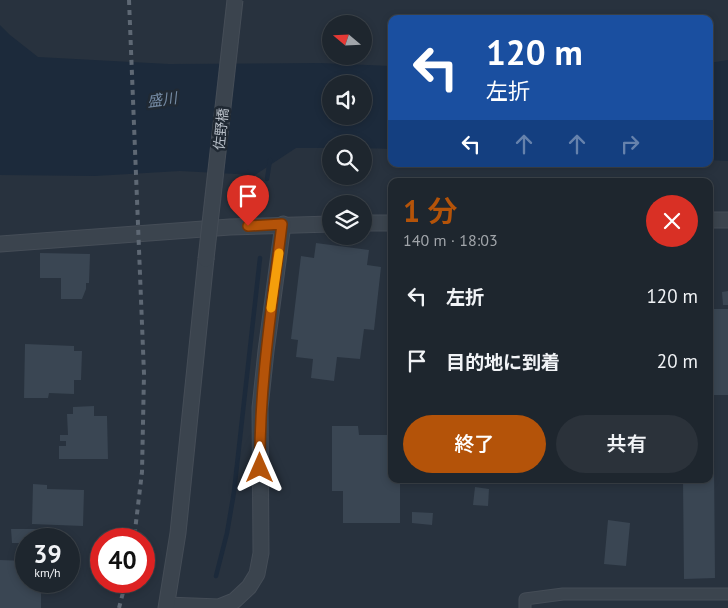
<!DOCTYPE html>
<html lang="ja">
<head>
<meta charset="utf-8">
<style>
  body { margin:0; font-family:"PT Sans","Noto Sans JP",sans-serif; background:#2b323a; color:#f1f3f6; height:100vh; display:flex; flex-direction:column; font-size:19px; white-space:nowrap }
  * { box-sizing:border-box; margin:0 }
  p { font-size:16px; color:#a1a5aa }
  .icon { flex:none; width:28px; height:28px; fill:none; stroke:currentColor; stroke-width:2; stroke-linecap:round; stroke-linejoin:round }
  .map { position:relative; flex:1; overflow:hidden }
  .drawer { position:absolute; left:388px; top:178px; width:325px; height:305px; display:flex; flex-direction:column; background:#1e262e; border-radius:10px; box-shadow:0 2px 8px #0003,0 0 0 1px #3c434a }
  .drawer>* { flex:none }
  .banner { position:absolute; left:388px; top:15px; width:325px; height:152px; border-radius:10px; box-shadow:0 2px 8px #0003,0 0 0 1px #3c434a; background:#1a4fa0; color:#fff; overflow:hidden }
  .needle { width:32px; rotate:289deg }
  .fabs { position:absolute; left:322px; top:15px; display:grid; gap:10px }
  .fabs a { display:grid; place-items:center; width:50px; height:50px; border-radius:50%; background:#1e262e; box-shadow:0 2px 8px #0003,0 0 0 1px #3c434a; font-size:25px }
  .speed { position:absolute; left:15px; top:528px; display:flex; gap:10px; font-size:25px; font-weight:700; text-align:center }
  .speed>* { display:grid; place-content:center; width:65px; height:65px; border-radius:50%; background:#1e262e; box-shadow:0 2px 8px #0003,0 0 0 1px #3c434a; line-height:1 }
  .speed small { font-size:12px; font-weight:400 }
  .speed .limit { border:8px solid #d22; background:#fff; color:#111 }
  .pin { position:absolute; display:grid; place-items:center; width:42px; height:42px; color:#fff; margin:-51px -21px; border-radius:50% 50% 50% 0; rotate:-45deg; box-shadow:0 0 5px #0007 }
  .pin .icon { rotate:45deg }
  .me { position:absolute; width:55px; margin:-28px; rotate:0deg; stroke-linejoin:round; filter:drop-shadow(0 0 4px #0008) }
  .turn { display:flex; align-items:center; gap:18px; height:105px; padding:0 15px; font-size:22px }
  .turn .icon { width:65px; height:65px; stroke-width:2.5 }
  .turn b { display:block; font-size:35px; line-height:42px }
  .lanes { display:flex; align-items:center; height:48px; padding:0 15px; background:#0003; justify-content:center; gap:25px; direction:ltr }
  .lanes .off { opacity:.35 }
  .round { display:grid; place-items:center; flex:none; width:52px; height:52px; border-radius:26px; background:#2b323a }
  .summary { display:flex; align-items:center; justify-content:space-between; height:85px; padding:0 15px }
  h1 { font-size:30px; font-weight:600; line-height:38px; color:#b45309 }
  .cta { display:flex; gap:10px; margin-top:auto; padding:10px 15px }
  .cta a { flex:1; height:58px; border-radius:30px; background:#b45309; color:#fff; font-size:20px; font-weight:600; line-height:58px; text-align:center }
  .cta a+a { background:#2b323a; color:#f1f3f6 }
  ul { padding:0; list-style:none }
  li { display:flex; align-items:center; gap:15px; height:65px; padding:0 15px }
  li div { flex:1 }
  li b { display:block; font-size:19px }
  li em { font-style:normal }
  .map>svg:first-child { display:block }
  .water { fill:#1c2a3b; fill-rule:evenodd }
  .lines { fill:none; stroke-linecap:round; stroke-linejoin:round }
  .stream { stroke:#1c2a3b; stroke-width:4.5 }
  .building { fill:#3a4653 }
  .minor-casing { stroke:#454d57; stroke-width:13 }
  .tertiary-casing { stroke:#454d57; stroke-width:17 }
  .minor { stroke:#3b444e; stroke-width:11 }
  .tertiary { stroke:#3b444e; stroke-width:15 }
  .rail { stroke:#5e6874; stroke-width:4; stroke-dasharray:5 5; stroke-linecap:butt }
  .tertiary-bridge-casing { stroke:#454d57; stroke-width:17; stroke-linecap:butt }
  .tertiary-bridge { stroke:#3b444e; stroke-width:15 }
  .route-casing { stroke:#753606; stroke-width:12 }
  .route { stroke:#b45309; stroke-width:9 }
  .slow { stroke:#f59e0b; stroke-width:9 }
  .labels { text-anchor:middle; stroke-width:5; stroke-linejoin:round; paint-order:stroke }
  .street-label { font-size:14px; fill:#b8bfc8; stroke:#202933 }
  .water-label { font-size:15px; font-style:italic; fill:#758ba4; stroke:#202933 }
</style>
</head>
<body>
<div class="map">
<svg width="728" height="608" viewBox="0 0 728 608">
  <rect width="100%" height="100%" fill="#28323e"/>
  <g class="water">
    <path d="M 0,25 L 10,35 L 38,57 L 169,64 L 320,63 L 391,66 L 391,149 L 364,148 L 364,144 L 331,144 L 331,148 L 296,148 L 255,175 L 180,171 L 95,176 L 0,175 ZM 331,84 L 364,84 L 364,116 L 331,116 Z"/>
    <polygon points="728,60 728,161 709,160 709,63"/>
  </g>
  <g class="lines">
    <g class="stream">
      <polyline points="267,179 270,160"/>
      <polyline points="216,576 227,533 234,492 260,258"/>
    </g>
  </g>
  <g class="building">
    <polygon points="316,243 369,250 367,265 381,267 374,330 364,329 360,359 337,357 334,381 311,378 313,359 296,357 298,340 291,339 301,256 314,258"/>
    <polygon points="40,253 90,254 89,283 86,283 86,289 82,299 61,299 61,278 40,278"/>
    <polygon points="728,291 728,305 723,305 722,292"/>
    <rect x="709" y="309" width="19" height="86"/>
    <polygon points="25,344 74,346 74,351 82,351 81,380 74,380 74,394 49,393 48,398 24,398"/>
    <polygon points="94,406 94,416 107,416 108,459 59,459 59,446 66,446 66,441 60,441 60,435 68,435 67,414 73,414 73,407"/>
    <polygon points="332,426 358,426 359,435 391,435 391,479 400,479 400,523 343,523 343,491 332,491"/>
    <polygon points="709,461 714,461 715,578 684,579 683,479 709,479"/>
    <polygon points="33,484 47,485 47,489 84,490 83,526 32,524"/>
    <polygon points="475,487 489,489 488,506 473,505"/>
    <polygon points="412,512 433,513 432,525 412,523"/>
    <polygon points="608,520 630,523 626,566 604,564"/>
    <polygon points="11,529 46,529 47,539 26,539 26,543 12,543"/>
    <polygon points="0,560 26,561 26,581 51,581 51,590 41,589 41,608 0,608"/>
  </g>
  <g class="lines">
    <g class="minor-casing">
      <polyline id="minor" points="525,608 525,599 563,594 728,594"/>
    </g>
    <g class="tertiary-casing">
      <g id="tertiary">
        <polyline points="709,220 728,220"/>
        <polyline points="364,223 391,223"/>
        <polyline points="0,244 230,227 331,224"/>
        <polyline points="167,605 219,607 234,601 249,587 257,574 261,553 260,408 266,351 283,224"/>
        <polyline points="166,608 178,533 206,259"/>
      </g>
    </g>
    <use href="#minor" class="minor"/>
    <use href="#tertiary" class="tertiary"/>
    <g class="rail">
      <polyline points="129,0 144,374 142,472 134,539"/>
      <polyline points="119,608 126,581"/>
    </g>
    <g class="tertiary-bridge-casing">
      <polyline id="tertiary-bridge" points="206,259 235,0"/>
    </g>
    <use href="#tertiary-bridge" class="tertiary-bridge"/>
  </g>
  <g class="lines">
    <g class="route-casing">
      <path id="route" d="M 248,226 L 282,224 C 272,305 259,386 260,468"/>
    </g>
    <use href="#route" class="route"/>
    <polyline class="slow" points="271,308 279,253"/>
  </g>
  <g class="labels">
    <g class="street-label">
      <text transform="translate(221 129) rotate(-84)" y="5">佐野橋</text>
    </g>
    <g class="water-label">
      <text transform="translate(162 100) rotate(-8)" y="5">盛川</text>
    </g>
  </g>
</svg>
<div class="fabs">
<a><svg class="needle" viewBox="-14 -14 28 28"><path d="M0-13l5 13h-10z" fill="#e53935"/><path d="M0 13l5-13h-10z" fill="#a1a5aa"/></svg></a>
<a><svg class="icon" aria-label="sound" viewBox="0 0 24 24"><path d="M4 9h4l5-4v14l-5-4H4zM17 9q2 3 0 6"/></svg></a>
<a><svg class="icon" aria-label="search" viewBox="0 0 24 24"><circle cx="10" cy="10" r="6"/><path d="M15 15l6 6"/></svg></a>
<a><svg class="icon" aria-label="layers" viewBox="0 0 24 24"><path d="M12 4l9 5-9 5-9-5zM3 14l9 5 9-5"/></svg></a>
</div>
<div class="speed"><div>39<small>km/h</small></div><div class="limit">40</div></div>
<div class="pin" style="left:248px;top:226px;background:#d93025"><svg class="icon" aria-label="arrive" viewBox="0 0 24 24"><path d="M6 21V4h12l-3 4 3 4H6"/></svg></div>
<svg class="me" style="left:260px;top:468px" viewBox="-20 -20 40 40"><path d="M0-17L14 15 0 8-14 15z" fill="#b45309" stroke="#fff" stroke-width="4"/></svg>
<div class="banner">
<div class="turn"><svg class="icon" aria-label="left" viewBox="0 0 24 24"><path d="M17 20v-9H6M10 6l-5 5 5 5"/></svg><div><b>120 m</b>左折</div></div>
<div class="lanes"><svg class="icon" aria-label="left" viewBox="0 0 24 24"><path d="M17 20v-9H6M10 6l-5 5 5 5"/></svg><svg class="icon off" aria-label="ahead" viewBox="0 0 24 24"><path d="M12 20V5M6 11l6-6 6 6"/></svg><svg class="icon off" aria-label="ahead" viewBox="0 0 24 24"><path d="M12 20V5M6 11l6-6 6 6"/></svg><svg class="icon off" aria-label="right" viewBox="0 0 24 24"><path d="M7 20v-9h11M14 6l5 5-5 5"/></svg></div>
</div>
<section class="drawer">
<div class="summary"><div><h1>1 分</h1><p>140 m · 18:03</p></div><a class="round" style="background:#d93025;color:#fff"><svg class="icon" aria-label="close" viewBox="0 0 24 24"><path d="M6 6l12 12M18 6L6 18"/></svg></a></div>
<ul>
<li><svg class="icon" aria-label="left" viewBox="0 0 24 24"><path d="M17 20v-9H6M10 6l-5 5 5 5"/></svg><div><b>左折</b></div><em>120 m</em></li>
<li><svg class="icon" aria-label="arrive" viewBox="0 0 24 24"><path d="M6 21V4h12l-3 4 3 4H6"/></svg><div><b>目的地に到着</b></div><em>20 m</em></li>
</ul>
<div class="cta"><a>終了</a><a>共有</a></div>
</section>
</div>
</body>
</html>
